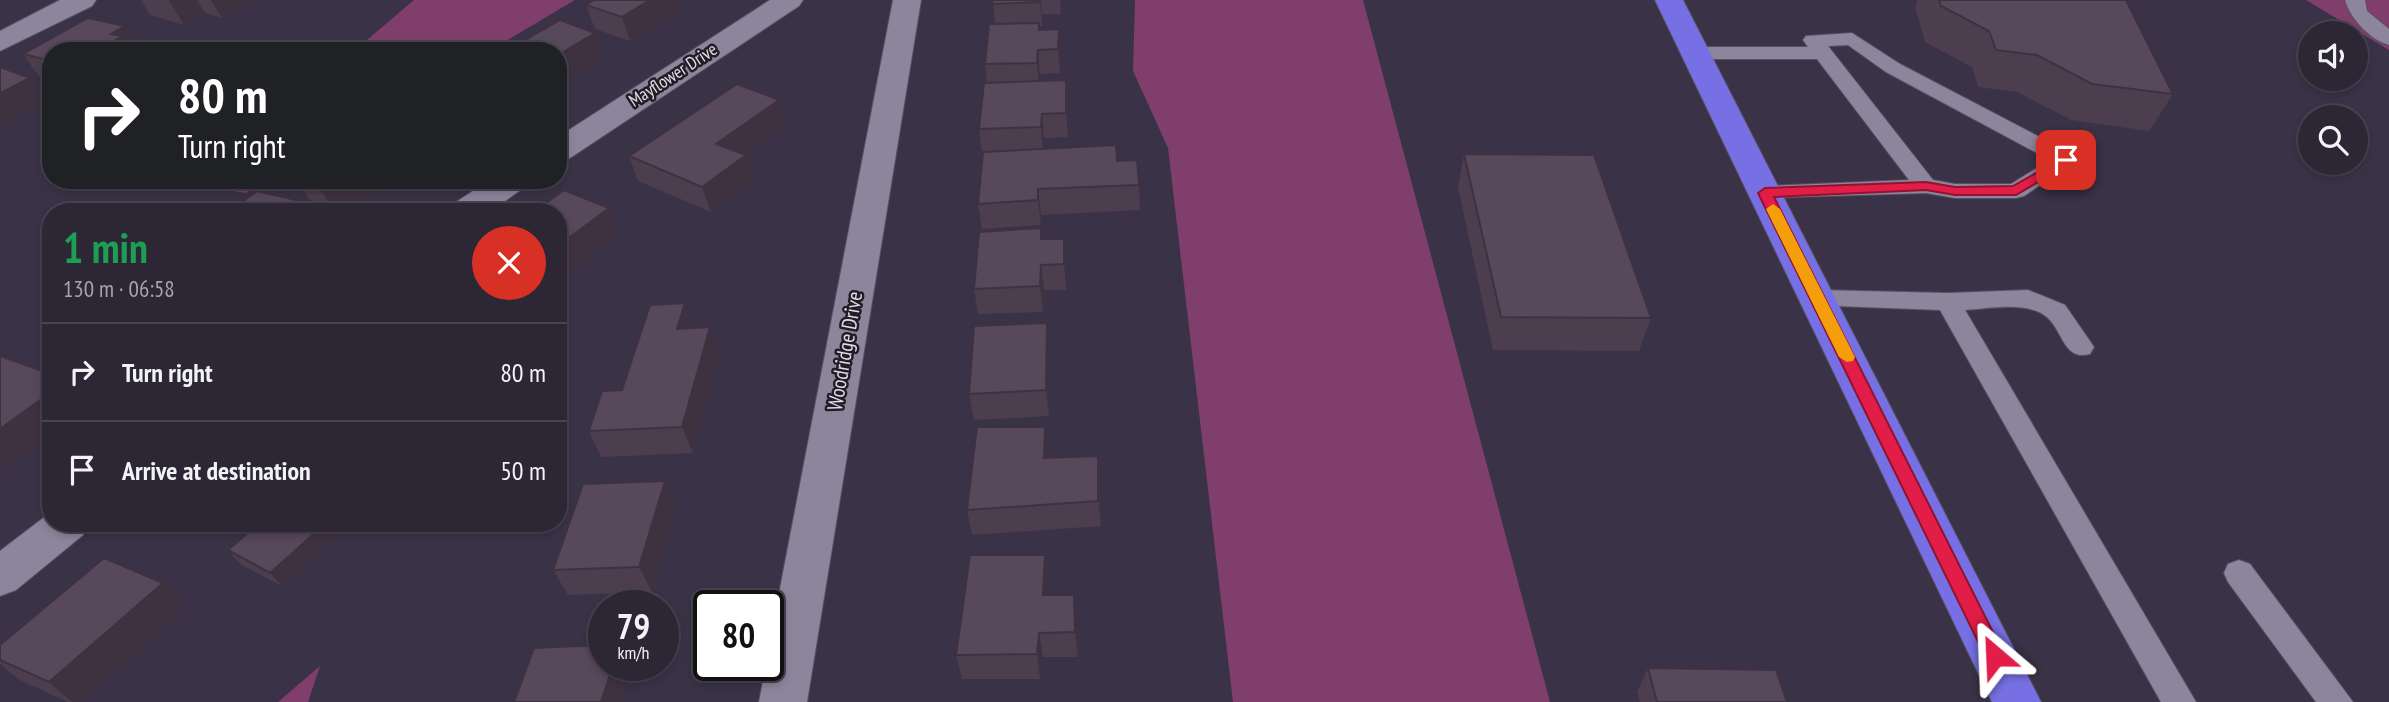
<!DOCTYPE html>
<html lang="en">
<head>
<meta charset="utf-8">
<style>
  body { margin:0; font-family:"PT Sans Narrow",sans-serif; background:#383241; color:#f1f3f6; height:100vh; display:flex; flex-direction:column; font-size:26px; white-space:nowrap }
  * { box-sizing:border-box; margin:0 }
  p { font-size:23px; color:#a6a5ad }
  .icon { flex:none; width:38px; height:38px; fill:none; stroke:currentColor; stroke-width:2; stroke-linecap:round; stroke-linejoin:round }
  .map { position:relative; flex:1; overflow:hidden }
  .drawer { position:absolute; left:42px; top:203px; width:525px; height:329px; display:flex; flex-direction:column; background:#2c2635; border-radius:28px; box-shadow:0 4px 10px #0003,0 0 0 2px #484350 }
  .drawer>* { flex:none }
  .top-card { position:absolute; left:42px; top:42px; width:525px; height:147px; border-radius:28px; box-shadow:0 4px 10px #0003,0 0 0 2px #484350; background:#202124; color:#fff; overflow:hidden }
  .buttons { position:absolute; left:2298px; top:21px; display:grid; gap:14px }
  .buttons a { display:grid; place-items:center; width:70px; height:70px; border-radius:50%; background:#2c2635; box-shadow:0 4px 10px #0003,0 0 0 2px #484350; font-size:35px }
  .speed { position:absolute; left:588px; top:590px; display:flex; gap:14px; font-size:35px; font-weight:700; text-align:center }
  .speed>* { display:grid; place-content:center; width:91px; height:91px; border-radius:50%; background:#2c2635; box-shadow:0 4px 10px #0003,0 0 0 2px #484350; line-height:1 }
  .speed small { font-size:18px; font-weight:400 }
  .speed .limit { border:4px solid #111; border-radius:10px; background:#fff; color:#111 }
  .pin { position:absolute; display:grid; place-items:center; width:60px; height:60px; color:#fff; margin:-30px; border-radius:14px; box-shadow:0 4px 10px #0006 }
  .me { position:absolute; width:77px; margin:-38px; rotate:334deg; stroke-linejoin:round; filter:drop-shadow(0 0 5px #0008) }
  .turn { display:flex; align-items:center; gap:24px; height:147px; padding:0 21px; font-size:32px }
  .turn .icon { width:91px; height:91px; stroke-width:2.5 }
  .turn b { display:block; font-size:49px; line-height:60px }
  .round { display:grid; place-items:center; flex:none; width:74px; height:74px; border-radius:37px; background:#383241 }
  .summary { display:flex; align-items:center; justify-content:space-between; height:119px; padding:0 21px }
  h1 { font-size:42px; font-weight:800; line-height:52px; color:#1e9e55 }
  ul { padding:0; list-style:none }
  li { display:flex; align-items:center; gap:21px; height:98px; padding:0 21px; border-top:2px solid #484350 }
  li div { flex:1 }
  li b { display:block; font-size:26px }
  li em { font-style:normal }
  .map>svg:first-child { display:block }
  .green { fill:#7f3e6c }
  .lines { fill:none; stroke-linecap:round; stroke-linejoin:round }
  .lane-casing { stroke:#575062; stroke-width:2 }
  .street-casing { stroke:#575062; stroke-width:2 }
  .highway-casing { stroke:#575062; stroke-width:2 }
  .lane { fill:#8d859c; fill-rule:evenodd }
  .street { fill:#8d859c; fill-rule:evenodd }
  .highway { fill:#7770e4; fill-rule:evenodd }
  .wall { fill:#4c3e4e }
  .shaded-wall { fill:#3e3240 }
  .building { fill:#58485b; stroke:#3e3240; stroke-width:2 }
  .route { fill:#e11d48; stroke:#92132f; stroke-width:2 }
  .slow { fill:#f59e0b }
  .labels { text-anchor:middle; stroke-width:5; stroke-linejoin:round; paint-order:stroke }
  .far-street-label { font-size:18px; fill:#e1dce9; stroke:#201d26 }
  .street-label { font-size:21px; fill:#e1dce9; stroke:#201d26 }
</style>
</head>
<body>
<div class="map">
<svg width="2389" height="702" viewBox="0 0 2389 702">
  <rect width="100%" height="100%" fill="#3a3347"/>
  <g class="green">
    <polygon points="414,0 575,0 489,51 354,51"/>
    <polygon points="1135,0 1363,0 1550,702 1233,702 1168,148 1133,71"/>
    <polygon points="2306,0 2389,0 2389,50"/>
    <polygon points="201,180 268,180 246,193 195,185"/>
    <polygon points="320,666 308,702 278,702"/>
  </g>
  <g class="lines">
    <g class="lane-casing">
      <g id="lane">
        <path d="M 2345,0 L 2365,0 L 2367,11 L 2389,29 L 2389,45 C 2370,40 2350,18 2345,0 Z"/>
        <path d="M 1852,33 L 1900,64 L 2074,155 L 2077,160 L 2024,196 L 2016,198 L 1955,198 L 1926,193 L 1757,198 L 1753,193 L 1757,188 L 1765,186 L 1909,180 L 1817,59 L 1695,59 L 1685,53 L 1695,47 L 1808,47 L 1803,40 L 1806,36 ZM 1848,45 L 1886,72 L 2050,160 L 2011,184 L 1955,184 L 1933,180 L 1828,46 Z"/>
        <path d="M 1819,290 L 1948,293 L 2028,290 L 2065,305 L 2094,347 L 2090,354 C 2064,361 2063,332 2048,318 C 2028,300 1989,309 1965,310 L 2196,702 L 2161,702 L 1940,310 L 1810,305 L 1806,299 L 1810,293 Z"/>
        <polygon points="2239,560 2250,564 2353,702 2316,702 2228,582 2224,573 2228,564"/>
      </g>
    </g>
    <g class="street-casing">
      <g id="street">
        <polygon points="60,0 96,0 92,6 0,51 0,31"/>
        <polygon points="770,0 803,0 799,6 570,158 558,161 558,137"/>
        <polygon points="893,0 921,0 807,702 759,702 766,665 768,665 768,651"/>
        <polygon points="490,180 530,180 525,187 489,212 448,212 453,204"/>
        <polygon points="51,512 51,523 90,523 83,535 16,590 0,596 0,551"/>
      </g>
    </g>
    <g class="highway-casing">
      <polygon id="highway" points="1655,0 1683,0 2041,702 1992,702"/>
    </g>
    <use href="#lane" class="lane"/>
    <use href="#street" class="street"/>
    <use href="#highway" class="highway"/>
  </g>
  <g class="wall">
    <polygon points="141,0 254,0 222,18 205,13 184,25 150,15"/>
    <polygon points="594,0 680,0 683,8 630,41 595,29 586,5"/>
    <polygon points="993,0 1060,0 1061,14 1042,14 1042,26 1040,26 1040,30 1059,29 1061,53 1060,73 1040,74 1040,81 1068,105 1068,137 1044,138 1043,149 1117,161 1139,185 1140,210 1041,215 1041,225 982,229 978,204 983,154 982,154 979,129 987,83 985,64 995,24"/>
    <polygon points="1918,0 2126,0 2173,94 2149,131 2071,120 2017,92 1978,87 1972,67 1925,42 1915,7"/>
    <polygon points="88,18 125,26 141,50 51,51 51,81 41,79 23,54"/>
    <polygon points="779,100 786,125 744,155 753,181 711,212 638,181 629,156"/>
    <polygon points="1464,154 1651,318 1639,351 1493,350 1458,187"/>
    <polygon points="298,180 404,180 347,212 329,212 309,199"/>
    <polygon points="1041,228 1042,239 1064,239 1066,264 1066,290 1044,290 1043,312 978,314 974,289"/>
    <polygon points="710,327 720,353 693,453 601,457 589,431 622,390 694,328"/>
    <polygon points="1050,349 1049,416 974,420 969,394"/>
    <polygon points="1045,427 1048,458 1100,482 1101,526 972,535 967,510"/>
    <polygon points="677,506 652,592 568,595 553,570"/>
    <polygon points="235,523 341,523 345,530 282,586 240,564 228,550 252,529"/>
    <polygon points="1045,555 1049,580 1048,595 1077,620 1078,657 1043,657 1040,679 962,679 956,655"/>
    <polygon points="163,583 187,608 82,702 68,702 18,679 0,664 0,645"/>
    <polygon points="1648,668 1787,702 1640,702 1637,692"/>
  </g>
  <g class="shaded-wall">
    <polygon points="170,0 197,0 205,13 184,25 169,1"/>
    <polygon points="211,0 254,0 222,18"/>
    <polygon points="650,0 680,0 683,8 630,41 622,17"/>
    <polygon points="1040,0 1041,0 1042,14 1042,26"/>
    <polygon points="125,26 141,50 98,51 111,34"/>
    <polygon points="1059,29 1061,53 1060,73 1058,49"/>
    <polygon points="595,33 604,57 558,86 558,55"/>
    <polygon points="1038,50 1040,74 1039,87 1037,63"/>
    <polygon points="30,78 48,102 0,128 0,93"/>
    <polygon points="1066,80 1068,105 1068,137 1066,113"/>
    <polygon points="779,100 786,125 724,169 716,144"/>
    <polygon points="1042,114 1044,138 1043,152 1041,127"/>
    <polygon points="746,155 753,181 711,212 702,187"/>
    <polygon points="343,180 404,180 347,212 334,212 322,192"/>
    <polygon points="1038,189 1041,215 1041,225 1038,200"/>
    <polygon points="313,204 318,212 303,212"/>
    <polygon points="609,208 620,234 558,281 558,246"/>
    <polygon points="1064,239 1066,264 1066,290 1064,264"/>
    <polygon points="1041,265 1044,290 1043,312 1040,286"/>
    <polygon points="685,303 695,329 677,329"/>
    <polygon points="1047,323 1050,349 1049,416 1046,390"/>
    <polygon points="710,327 720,353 693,453 682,427"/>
    <polygon points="51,392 51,435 0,473 0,429"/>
    <polygon points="1045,427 1048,452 1048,483 1044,458"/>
    <polygon points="1098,456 1100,482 1101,526 1098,501"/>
    <polygon points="665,481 677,506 652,592 639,567"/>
    <polygon points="326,523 341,523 345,530 282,586 270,573"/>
    <polygon points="1045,555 1049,580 1046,619 1043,595"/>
    <polygon points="163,583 187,608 82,702 72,702 49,682"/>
    <polygon points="1074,595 1077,620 1078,657 1075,632"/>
    <polygon points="1039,633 1043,657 1040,679 1037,654"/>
    <polygon points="613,665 631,665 633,669 623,702 601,702"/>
  </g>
  <g class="building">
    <polygon points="594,0 650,0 622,17 586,5"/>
    <polygon points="993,0 1040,0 1040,2 992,4"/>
    <polygon points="1939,0 2126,0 2173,94 2092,84 2037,55 1996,50 1989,31 1941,6"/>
    <polygon points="88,18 125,26 111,34 122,36 98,51 51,51 51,61 23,54"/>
    <polygon points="560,20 595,33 558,55 558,51 506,51"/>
    <polygon points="1039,23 1039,30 1059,29 1058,49 1038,50 1037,63 985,64 989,24"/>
    <polygon points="0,67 30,78 0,93"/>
    <polygon points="1066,80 1066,113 1042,114 1041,127 979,129 984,83"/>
    <polygon points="737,84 779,100 716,144 746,155 702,187 629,156"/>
    <polygon points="1116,145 1117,161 1137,160 1139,185 1038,189 1038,200 978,204 983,152"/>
    <polygon points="1464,154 1594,155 1651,318 1501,317"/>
    <polygon points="304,180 343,180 322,192"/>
    <polygon points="564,190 609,208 558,246 558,212 534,212"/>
    <polygon points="257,191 313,204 303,212 229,212"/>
    <polygon points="1041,228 1041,239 1064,239 1064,264 1041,265 1040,286 974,289 979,232"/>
    <polygon points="685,303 677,329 710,327 682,427 589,431 602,391 622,390 650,305"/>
    <polygon points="1047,323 1046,390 969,394 974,326"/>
    <polygon points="0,356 51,374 51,392 0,429"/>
    <polygon points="977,427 1045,427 1044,458 1098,456 1098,501 967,510"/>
    <polygon points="665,481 639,567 553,570 583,484"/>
    <polygon points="259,523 326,523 270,573 228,550"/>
    <polygon points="970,555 1045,555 1043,595 1074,595 1075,632 1039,633 1037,654 956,655"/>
    <polygon points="104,558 163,583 49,682 0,660 0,645"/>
    <polygon points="604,645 604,665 613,665 601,702 514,702 534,648"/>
    <polygon points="1648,668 1776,670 1787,702 1657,702"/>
  </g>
  <polygon class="route" points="2066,156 2071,157 2071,163 2016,195 1955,195 1926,190 1774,197 2005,656 2002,662 1995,665 1988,662 1758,193 1765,188 1926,182 1955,187 2013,186"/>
  <polygon class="slow" points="1773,204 1780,209 1855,357 1853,361 1847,362 1839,357 1766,209"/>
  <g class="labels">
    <g class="far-street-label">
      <text transform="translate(673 75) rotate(-33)" y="6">Mayflower Drive</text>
    </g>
    <g class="street-label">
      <text transform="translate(845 351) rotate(-80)" y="7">Woodridge Drive</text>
    </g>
  </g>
</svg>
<div class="buttons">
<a><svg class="icon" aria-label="sound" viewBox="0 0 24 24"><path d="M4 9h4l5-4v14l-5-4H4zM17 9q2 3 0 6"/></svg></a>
<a><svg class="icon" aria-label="search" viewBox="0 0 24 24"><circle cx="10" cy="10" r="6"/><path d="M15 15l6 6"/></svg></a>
</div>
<div class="speed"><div>79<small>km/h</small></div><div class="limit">80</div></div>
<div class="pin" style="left:2066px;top:160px;background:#d93025"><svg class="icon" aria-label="arrive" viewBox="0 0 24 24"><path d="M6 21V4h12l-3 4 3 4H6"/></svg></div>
<svg class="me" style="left:1995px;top:656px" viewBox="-20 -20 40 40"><path d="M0-17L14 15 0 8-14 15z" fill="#e11d48" stroke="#fff" stroke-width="4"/></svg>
<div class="top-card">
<div class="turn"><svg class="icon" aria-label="right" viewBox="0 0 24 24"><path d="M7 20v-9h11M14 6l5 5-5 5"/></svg><div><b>80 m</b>Turn right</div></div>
</div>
<section class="drawer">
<div class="summary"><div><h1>1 min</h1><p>130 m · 06:58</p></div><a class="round" style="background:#d93025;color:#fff"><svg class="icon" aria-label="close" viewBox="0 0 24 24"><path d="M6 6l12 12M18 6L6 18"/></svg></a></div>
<ul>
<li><svg class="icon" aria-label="right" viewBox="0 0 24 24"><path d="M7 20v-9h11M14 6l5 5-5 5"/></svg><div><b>Turn right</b></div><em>80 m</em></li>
<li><svg class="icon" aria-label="arrive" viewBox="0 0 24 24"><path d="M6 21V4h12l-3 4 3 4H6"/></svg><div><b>Arrive at destination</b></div><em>50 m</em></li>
</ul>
</section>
</div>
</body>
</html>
